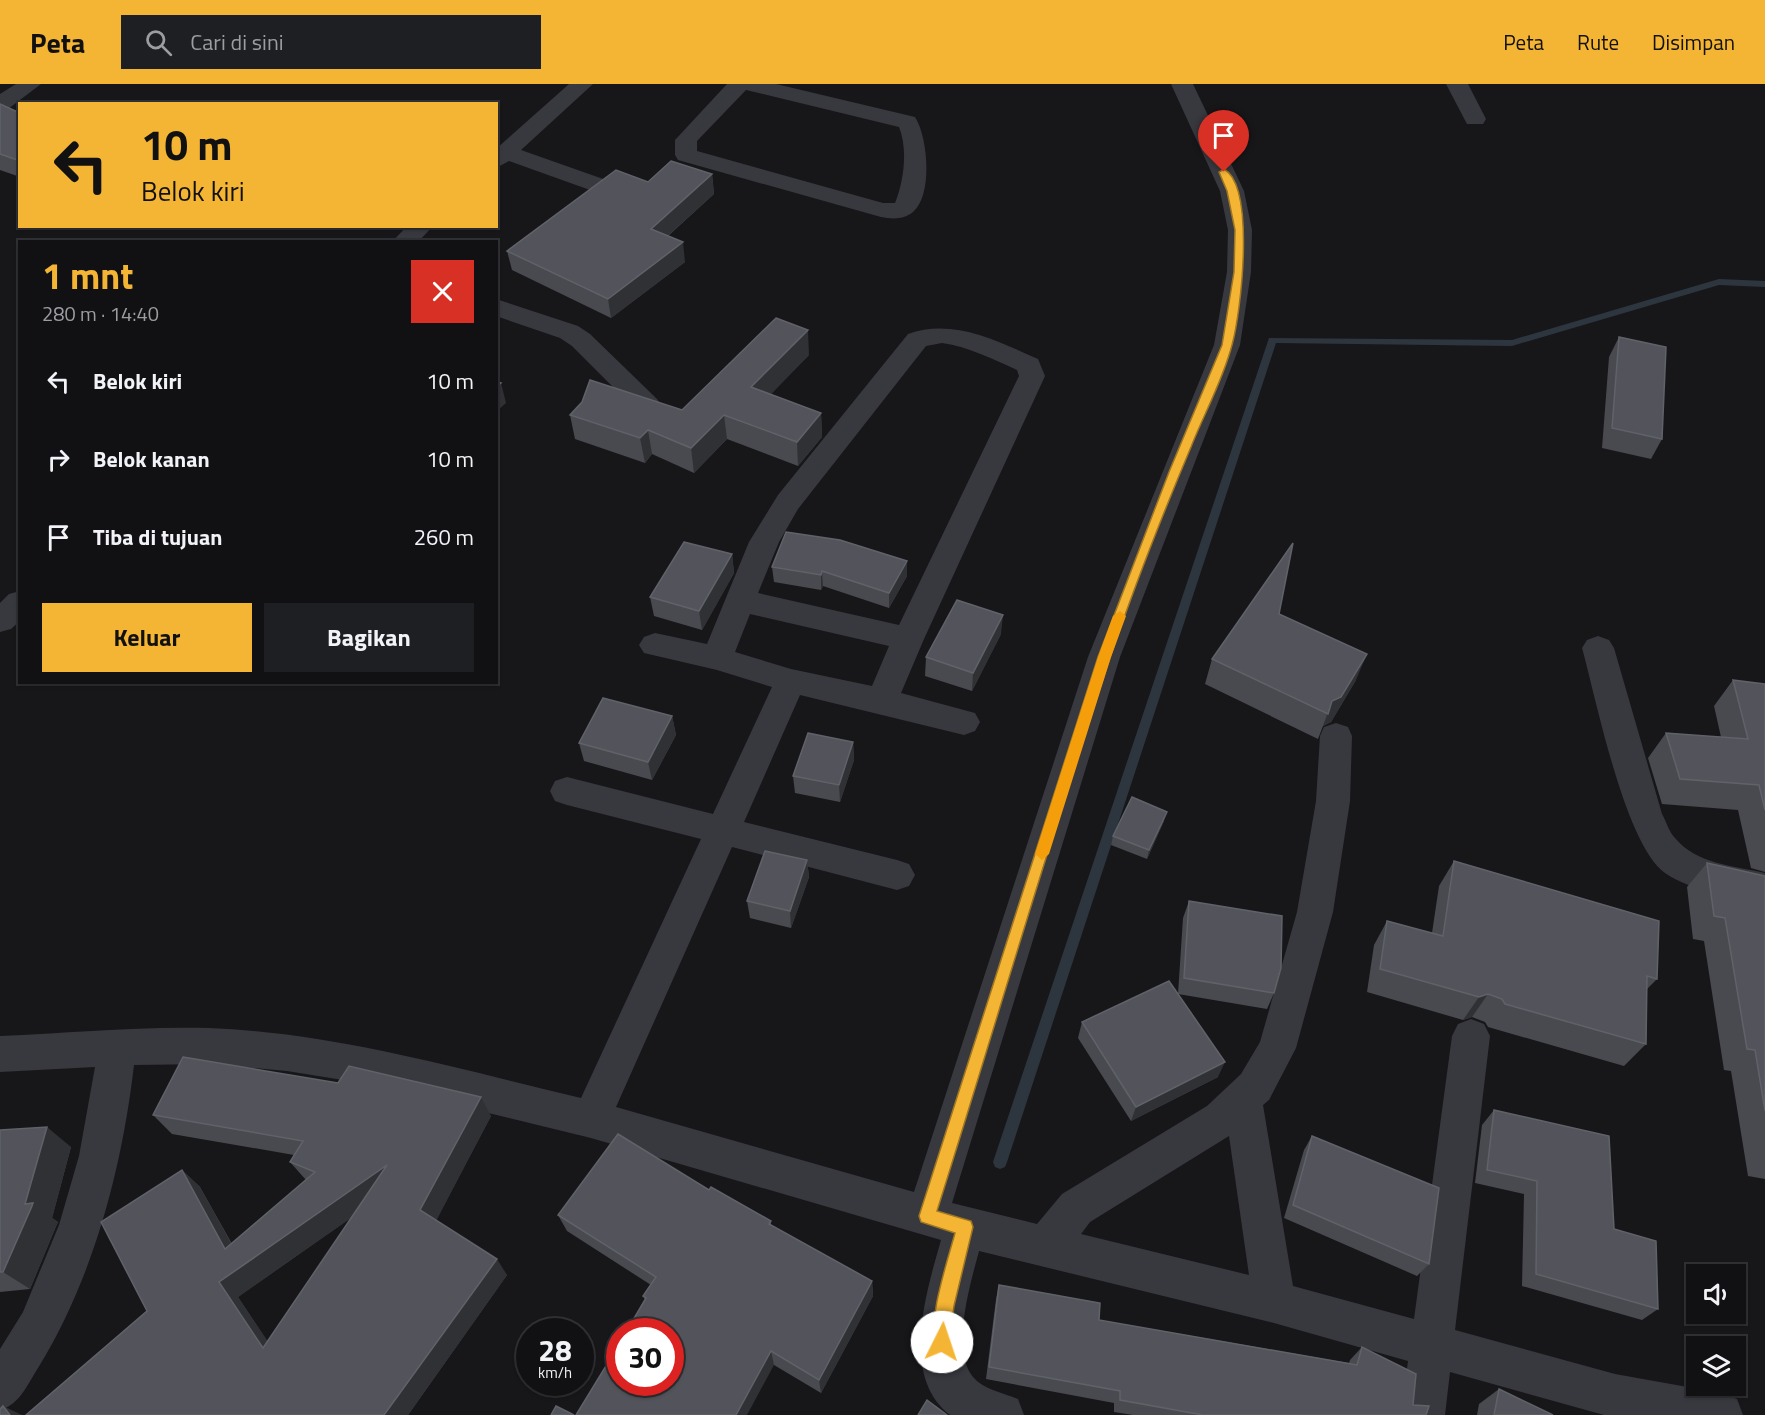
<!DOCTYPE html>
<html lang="id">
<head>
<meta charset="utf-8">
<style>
  body { margin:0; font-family:"Titillium Web",sans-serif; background:#1e1f22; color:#f1f3f6; height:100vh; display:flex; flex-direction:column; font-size:22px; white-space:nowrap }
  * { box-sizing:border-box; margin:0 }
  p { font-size:20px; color:#9c9da0 }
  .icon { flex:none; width:33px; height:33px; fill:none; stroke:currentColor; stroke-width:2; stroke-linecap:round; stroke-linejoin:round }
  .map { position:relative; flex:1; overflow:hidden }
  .drawer { position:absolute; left:18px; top:156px; width:480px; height:444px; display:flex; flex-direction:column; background:#111114; border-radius:0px; box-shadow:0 2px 4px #0004,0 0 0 2px #303134 }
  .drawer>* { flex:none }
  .hud { position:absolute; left:18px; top:18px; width:480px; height:126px; border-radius:0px; box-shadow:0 2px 4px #0004,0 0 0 2px #303134; background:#f5b534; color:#111; overflow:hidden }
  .controls { position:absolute; left:1686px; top:1180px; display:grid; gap:12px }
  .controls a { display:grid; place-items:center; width:60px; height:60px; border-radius:0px; background:#111114; box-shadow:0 2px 4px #0004,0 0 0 2px #303134; font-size:30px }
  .speed { position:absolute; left:516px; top:1234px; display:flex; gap:12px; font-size:30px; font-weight:700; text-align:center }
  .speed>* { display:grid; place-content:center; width:78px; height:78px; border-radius:50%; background:#111114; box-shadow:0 2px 4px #0004,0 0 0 2px #303134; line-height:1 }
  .speed small { font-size:15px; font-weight:400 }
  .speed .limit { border:9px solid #d22; background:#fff; color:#111 }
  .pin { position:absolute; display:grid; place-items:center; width:51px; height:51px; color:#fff; margin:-62px -26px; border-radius:50% 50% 50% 0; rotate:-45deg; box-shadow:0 0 6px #0007 }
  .pin .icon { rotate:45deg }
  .me { position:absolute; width:66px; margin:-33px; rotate:4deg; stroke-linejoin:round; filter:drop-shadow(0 0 4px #0008) }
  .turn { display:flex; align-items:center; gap:21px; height:126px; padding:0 24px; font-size:27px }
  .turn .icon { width:78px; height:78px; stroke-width:2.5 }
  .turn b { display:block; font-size:42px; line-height:51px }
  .round { display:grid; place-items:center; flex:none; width:63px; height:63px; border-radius:0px; background:#1e1f22 }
  .summary { display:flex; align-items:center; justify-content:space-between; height:102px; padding:0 24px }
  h1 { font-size:36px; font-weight:700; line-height:45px; color:#f5b534 }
  .cta { display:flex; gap:12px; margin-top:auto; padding:12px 24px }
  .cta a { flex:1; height:69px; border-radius:0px; background:#f5b534; color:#111; font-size:24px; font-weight:700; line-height:69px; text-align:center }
  .cta a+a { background:#1e1f22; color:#f1f3f6 }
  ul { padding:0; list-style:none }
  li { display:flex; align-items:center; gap:18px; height:78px; padding:0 24px }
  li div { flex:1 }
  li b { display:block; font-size:22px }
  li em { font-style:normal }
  header { display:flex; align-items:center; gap:36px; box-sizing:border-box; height:84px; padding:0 30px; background:#f5b534; color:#111 }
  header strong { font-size:28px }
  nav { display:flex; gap:33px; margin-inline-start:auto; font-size:21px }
  .search { width:420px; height:54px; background:#1e1f22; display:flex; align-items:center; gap:15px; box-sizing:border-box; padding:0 21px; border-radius:0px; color:#9c9da0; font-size:22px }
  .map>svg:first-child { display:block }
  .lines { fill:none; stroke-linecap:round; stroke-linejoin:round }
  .stream { fill:#2d363e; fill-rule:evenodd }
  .street { fill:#38393f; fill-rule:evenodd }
  .wall { fill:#484a4f; fill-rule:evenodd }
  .shaded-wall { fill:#303135 }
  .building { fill:#53545b; stroke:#60626a; stroke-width:1.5; fill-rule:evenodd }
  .route { fill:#f5b534; stroke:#9f7622; stroke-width:1.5 }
  .slow { fill:#f59e0b }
</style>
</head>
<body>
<header>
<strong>Peta</strong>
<div class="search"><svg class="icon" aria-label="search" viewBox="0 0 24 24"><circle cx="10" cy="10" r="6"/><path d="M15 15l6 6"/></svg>Cari di sini</div>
<nav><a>Peta</a><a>Rute</a><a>Disimpan</a></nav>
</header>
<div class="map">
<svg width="1765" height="1331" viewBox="0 0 1765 1331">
  <rect width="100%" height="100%" fill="#17171a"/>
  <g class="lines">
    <polygon class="stream" points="1719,195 1765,197 1765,203 1719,201 1512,262 1276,259 1007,1078 1005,1083 1000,1085 995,1083 993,1078 1269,254 1512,256"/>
    <g class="street">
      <polygon points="16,0 41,0 8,25 0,27 0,10"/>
      <polygon points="569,0 593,0 521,66 606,96 610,101 606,106 590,106 509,77 496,84 496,65"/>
      <path d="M 727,0 L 776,0 L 915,33 C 928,53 933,111 913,128 C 903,136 892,135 881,133 L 678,76 L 675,71 L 675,56 ZM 746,6 L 899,43 C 908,65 904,97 895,119 L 883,119 L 697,67 L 697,57 Z"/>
      <path d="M 1171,0 L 1193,0 L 1244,107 L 1252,146 L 1251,188 L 1240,261 L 1120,573 L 952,1119 L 1037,1140 L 1062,1110 L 1207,1022 L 1241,990 L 1260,958 L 1297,828 L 1316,717 L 1320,652 L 1324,643 L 1336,639 L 1348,643 L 1352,652 L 1350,717 L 1333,828 L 1296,964 L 1269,1016 L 1263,1021 L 1293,1202 L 1414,1235 L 1452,952 L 1458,940 L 1471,935 L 1484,940 L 1490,952 L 1455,1246 L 1615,1290 L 1721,1309 L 1737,1315 L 1743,1331 L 1604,1331 L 1450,1288 L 1445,1331 L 1401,1331 L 1408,1277 L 1274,1239 L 979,1167 C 971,1198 950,1265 973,1293 C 983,1305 1003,1309 1018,1315 L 1024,1331 L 950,1331 C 899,1292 927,1206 941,1156 L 591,1054 L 374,1001 L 287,987 L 209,980 L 134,981 C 122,1085 93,1195 38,1284 C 26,1303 21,1318 0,1327 L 0,1265 L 23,1228 L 59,1141 L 79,1072 L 95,983 L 0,988 L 0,952 C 69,949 140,942 209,944 C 336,949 459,985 581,1014 L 701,755 L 567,721 L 555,717 L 550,707 L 555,697 L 567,693 L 713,730 L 772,603 L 717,586 L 644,569 L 639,561 L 644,553 L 655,549 L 707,560 L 749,458 L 778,411 L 908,250 C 953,234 997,257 1038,275 L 1045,292 L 924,555 L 901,609 L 975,629 L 980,638 L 975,647 L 964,651 L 800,611 L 744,738 L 897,776 L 909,780 L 915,791 L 909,802 L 897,806 L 732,763 L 616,1023 L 914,1108 L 1088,573 L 1214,261 L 1227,188 L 1228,146 L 1220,107 ZM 942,259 C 969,263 993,275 1017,286 L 1019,292 L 899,541 L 758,509 L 779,458 L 798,425 L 926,262 ZM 750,530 L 889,562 L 872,602 L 791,585 L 735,568 ZM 1229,1052 L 1249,1191 L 1081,1150 L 1090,1138 Z"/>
      <polygon points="1446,0 1468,0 1486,35 1483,40 1467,40"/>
      <polygon points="407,142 433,142 418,158 392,158"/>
      <polygon points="496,215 578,242 590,250 657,315 661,321 657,327 647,330 637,327 572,262 560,254 496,232"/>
      <polygon points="20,507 20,537 11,545 0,548 0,519 9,510"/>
      <path d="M 1598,552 L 1609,556 L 1614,564 L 1662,730 C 1666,737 1669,748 1675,754 C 1696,780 1735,782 1765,789 L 1765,819 C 1733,812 1693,808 1665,789 C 1625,761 1596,614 1582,564 L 1587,556 Z"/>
    </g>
  </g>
  <g class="wall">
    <polygon points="0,20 20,29 20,93 0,86"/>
    <polygon points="712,90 714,110 668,152 685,178 611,234 512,186 507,167 648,98"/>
    <polygon points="1619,253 1662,355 1651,375 1602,364 1609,273"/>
    <polygon points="809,271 770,310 821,329 822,353 798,382 727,355 694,389 652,370 645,379 575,355 570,331 682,326"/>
    <polygon points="732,470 734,489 702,546 654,532 650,513"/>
    <polygon points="772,483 907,492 889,524 823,502 821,506 774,498"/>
    <polygon points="1279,530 1356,596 1331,638 1323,642 1318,655 1205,600 1212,575"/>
    <polygon points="1001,550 972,607 925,592 926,573"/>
    <polygon points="1733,596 1765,600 1765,788 1751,784 1738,726 1662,720 1648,674 1666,649 1721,653 1714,622"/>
    <polygon points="672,632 676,651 652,696 584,677 579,659"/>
    <polygon points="853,658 854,676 840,718 795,709 793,692"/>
    <polygon points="1164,737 1147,775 1111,761 1113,752"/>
    <polygon points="807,776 809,793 791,844 750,834 747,817"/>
    <polygon points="1454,777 1657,895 1647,905 1646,960 1624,982 1488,943 1485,938 1472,933 1463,936 1367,908 1374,861 1387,837 1432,849 1439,802"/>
    <polygon points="1707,779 1765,792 1765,1095 1748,1092 1731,987 1724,986 1704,857 1693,855 1687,803"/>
    <polygon points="1189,817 1274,909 1267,925 1178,910 1218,993 1131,1037 1078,954 1082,938 1178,910 1183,834"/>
    <polygon points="1494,1026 1614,1145 1658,1225 1642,1236 1522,1202 1524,1110 1475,1099 1482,1041"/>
    <path d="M 153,1031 L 491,1032 L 436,1136 L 507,1191 L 408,1331 L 147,1227 L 182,1086 L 200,1103 L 232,1160 L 306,1096 L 290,1078 L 294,1071 L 172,1050 ZM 352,1133 L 267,1257 L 238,1213 Z"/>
    <polygon points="0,1046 71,1063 52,1134 58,1138 57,1140 30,1205 0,1208"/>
    <polygon points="1312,1052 1429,1180 1417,1192 1284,1134 1304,1066"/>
    <polygon points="709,1106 771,1137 771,1141 872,1197 873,1212 821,1309 774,1281 645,1216 643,1212 651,1201 567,1147 558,1131"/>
    <polygon points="999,1201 1099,1236 1349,1279 1350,1276 1362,1263 1413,1321 1426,1331 1133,1331 1114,1328 1114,1319 986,1295 996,1215"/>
    <polygon points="1499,1305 1553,1331 1477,1331 1479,1320"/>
  </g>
  <g class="shaded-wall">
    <polygon points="712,90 714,110 654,164 651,145"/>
    <polygon points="683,158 685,178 611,234 608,215"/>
    <polygon points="808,246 809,271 754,328 751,303"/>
    <polygon points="501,299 506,319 496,328 496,303"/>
    <polygon points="821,329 822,353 798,382 797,358"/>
    <polygon points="724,331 727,355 694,389 691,364"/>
    <polygon points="648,346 652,370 645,379 640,354"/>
    <polygon points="732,470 734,489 702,546 699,527"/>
    <polygon points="907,477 907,492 889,524 889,509"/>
    <polygon points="822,487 823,502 821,506 821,491"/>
    <polygon points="1003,531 1001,550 972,607 973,589"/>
    <polygon points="1367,570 1356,596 1331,638 1323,642 1332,617"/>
    <polygon points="672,632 676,651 652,696 648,678"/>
    <polygon points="853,658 854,676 840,718 839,701"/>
    <polygon points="1167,728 1164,737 1147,775 1149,766"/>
    <polygon points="807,776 809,793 791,844 790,827"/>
    <polygon points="1488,910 1472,933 1463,936 1479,913"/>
    <polygon points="1225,978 1218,993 1131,1037 1136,1023"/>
    <polygon points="481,1013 491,1032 433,1143 420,1126"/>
    <polygon points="47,1043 71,1063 52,1134 58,1138 57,1140 30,1205 3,1188 25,1120"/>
    <polygon points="387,1081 401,1099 238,1213 281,1277 263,1264 219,1198"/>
    <polygon points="182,1086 200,1103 243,1181 225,1165"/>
    <polygon points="497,1175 507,1191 408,1331 384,1331"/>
    <polygon points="872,1197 873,1212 821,1309 819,1296"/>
    <polygon points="771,1267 774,1281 747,1331 736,1331"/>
    <polygon points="3,1322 22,1331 10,1331"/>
  </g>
  <g class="building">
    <polygon points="0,20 20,29 20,77 0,70"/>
    <polygon points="671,77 712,90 651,145 683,158 608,215 507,167 616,86 648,98"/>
    <polygon points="776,234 808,246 751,303 821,329 797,358 724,331 691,364 648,346 640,354 570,331 582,318 590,296 682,326"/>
    <polygon points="1619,253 1666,263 1662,355 1612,344"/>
    <polygon points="496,297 501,299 496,303"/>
    <polygon points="786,448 840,456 907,477 889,509 822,487 821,491 772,483"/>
    <polygon points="684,458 732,470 699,527 650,513"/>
    <polygon points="1293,459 1279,530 1367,570 1341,613 1332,617 1328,630 1212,575"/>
    <polygon points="957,516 1003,531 973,589 926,573"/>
    <polygon points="1733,596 1765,600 1765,726 1759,701 1680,695 1666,649 1748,655"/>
    <polygon points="603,614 672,632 648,678 579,659"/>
    <polygon points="808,649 853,658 839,701 793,692"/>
    <polygon points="1132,713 1167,728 1149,766 1113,752"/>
    <polygon points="765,767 807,776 790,827 747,817"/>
    <polygon points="1454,777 1659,837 1657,895 1647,892 1646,960 1505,920 1502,915 1488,910 1479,913 1380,885 1387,837 1443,852"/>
    <polygon points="1707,779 1765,792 1765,1027 1755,966 1747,965 1725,834 1714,832"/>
    <polygon points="1189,817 1282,832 1281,884 1274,909 1184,894"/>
    <polygon points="1169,897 1225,978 1136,1023 1082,938"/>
    <path d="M 183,973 L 338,999 L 349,982 L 481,1013 L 420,1126 L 497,1175 L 384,1331 L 26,1331 L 147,1227 L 101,1138 L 182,1086 L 225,1165 L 315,1088 L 290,1078 L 303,1057 L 153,1031 ZM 387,1081 L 263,1264 L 219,1198 Z"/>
    <polygon points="1494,1026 1609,1052 1614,1145 1656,1157 1658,1225 1536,1190 1537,1097 1487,1086"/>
    <polygon points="47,1043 25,1120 33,1119 32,1122 3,1188 0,1188 0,1046"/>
    <polygon points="618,1050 709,1106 711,1103 771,1137 769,1140 872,1197 819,1296 771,1267 736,1331 576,1331 620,1259 620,1299 670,1299 670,1248 626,1248 646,1214 643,1212 656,1193 558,1131"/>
    <polygon points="1312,1052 1439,1104 1429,1180 1293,1121"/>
    <polygon points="999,1201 1100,1219 1099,1236 1357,1281 1362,1263 1416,1290 1413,1321 1429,1322 1426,1331 1203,1331 1120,1316 1120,1307 989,1283"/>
    <polygon points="1499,1305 1553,1331 1494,1331"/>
    <polygon points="927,1316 947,1331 918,1331"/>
    <polygon points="3,1322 10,1331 0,1331 0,1325"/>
    <polygon points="556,1322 574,1331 551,1331"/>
  </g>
  <path class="route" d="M 1224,85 C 1256,103 1241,229 1232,261 C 1223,296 1204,330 1191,363 C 1162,432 1134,503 1110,574 C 1049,757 995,943 937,1127 L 971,1137 L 973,1143 L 954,1222 L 949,1264 L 942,1267 L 936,1264 C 926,1240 948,1175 955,1149 L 921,1138 L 919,1132 L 1098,573 L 1169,388 L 1222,261 L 1234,188 L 1235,146 L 1227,107 L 1219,88 Z"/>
  <polygon class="slow" points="1120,527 1126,532 1111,573 1049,770 1042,776 1035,770 1098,573 1113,532"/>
</svg>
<div class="controls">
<a><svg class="icon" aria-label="sound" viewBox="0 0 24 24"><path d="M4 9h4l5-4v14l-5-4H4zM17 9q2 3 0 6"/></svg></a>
<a><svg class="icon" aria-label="layers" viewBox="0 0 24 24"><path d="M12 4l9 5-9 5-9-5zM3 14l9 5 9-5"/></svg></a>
</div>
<div class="speed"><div>28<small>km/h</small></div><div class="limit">30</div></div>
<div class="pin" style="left:1224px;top:88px;background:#d93025"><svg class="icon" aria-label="arrive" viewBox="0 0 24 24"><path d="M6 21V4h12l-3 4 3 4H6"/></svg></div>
<svg class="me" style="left:942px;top:1258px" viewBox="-20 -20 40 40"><circle r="19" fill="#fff"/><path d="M0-13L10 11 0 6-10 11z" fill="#f5b534"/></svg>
<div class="hud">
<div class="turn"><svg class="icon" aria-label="left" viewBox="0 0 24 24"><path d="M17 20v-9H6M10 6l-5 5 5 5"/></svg><div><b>10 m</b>Belok kiri</div></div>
</div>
<section class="drawer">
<div class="summary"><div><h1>1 mnt</h1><p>280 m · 14:40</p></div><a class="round" style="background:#d93025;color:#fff"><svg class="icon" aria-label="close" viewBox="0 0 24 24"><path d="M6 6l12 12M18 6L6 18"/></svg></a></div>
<ul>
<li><svg class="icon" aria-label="left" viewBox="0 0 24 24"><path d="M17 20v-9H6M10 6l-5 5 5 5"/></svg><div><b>Belok kiri</b></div><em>10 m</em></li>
<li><svg class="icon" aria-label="right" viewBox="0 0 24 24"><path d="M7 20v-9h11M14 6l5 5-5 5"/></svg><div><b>Belok kanan</b></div><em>10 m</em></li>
<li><svg class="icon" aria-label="arrive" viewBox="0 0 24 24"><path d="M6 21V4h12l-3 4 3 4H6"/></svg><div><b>Tiba di tujuan</b></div><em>260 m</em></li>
</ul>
<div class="cta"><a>Keluar</a><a>Bagikan</a></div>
</section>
</div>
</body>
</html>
